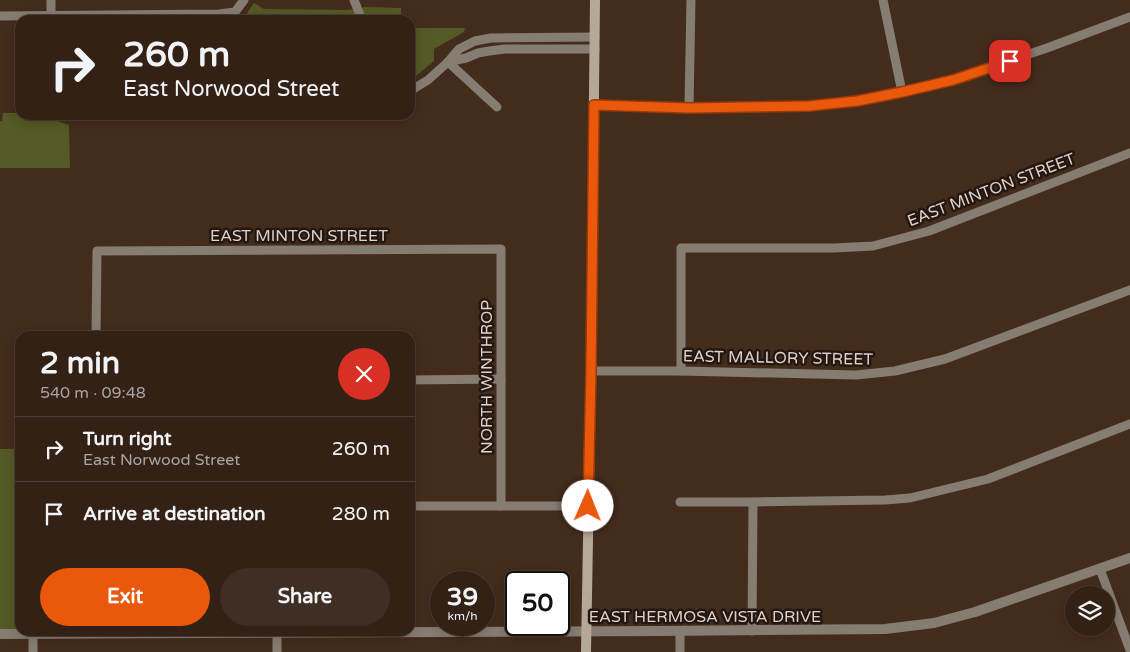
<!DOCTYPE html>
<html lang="en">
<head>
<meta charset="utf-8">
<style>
  body { margin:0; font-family:"Varela Round",sans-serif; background:#3e2e23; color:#f1f3f6; height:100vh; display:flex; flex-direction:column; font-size:19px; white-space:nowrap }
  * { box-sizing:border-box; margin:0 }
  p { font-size:16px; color:#a9a3a1 }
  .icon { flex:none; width:28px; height:28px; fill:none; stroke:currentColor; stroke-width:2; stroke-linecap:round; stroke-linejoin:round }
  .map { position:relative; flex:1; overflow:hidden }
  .sheet { position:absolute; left:15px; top:331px; width:400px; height:305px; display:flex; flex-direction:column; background:#332116; border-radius:15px; box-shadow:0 2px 12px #0003,0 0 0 1px #4e3e35 }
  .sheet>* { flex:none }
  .hud { position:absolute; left:15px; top:15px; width:400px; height:105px; border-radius:15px; box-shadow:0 2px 12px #0003,0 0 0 1px #4e3e35; background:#332116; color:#f1f3f6; overflow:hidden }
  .fabs { position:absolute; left:1065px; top:586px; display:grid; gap:10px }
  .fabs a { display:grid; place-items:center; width:50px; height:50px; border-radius:50%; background:#332116; box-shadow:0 2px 12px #0003,0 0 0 1px #4e3e35; font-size:25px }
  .speed { position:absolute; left:430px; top:571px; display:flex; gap:10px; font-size:25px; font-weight:700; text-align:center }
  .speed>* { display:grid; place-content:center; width:65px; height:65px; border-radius:50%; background:#332116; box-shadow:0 2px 12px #0003,0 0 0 1px #4e3e35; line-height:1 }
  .speed small { font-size:12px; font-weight:400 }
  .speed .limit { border:2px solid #111; border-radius:8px; background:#fff; color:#111 }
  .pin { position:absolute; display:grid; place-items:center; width:42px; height:42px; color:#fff; margin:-21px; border-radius:10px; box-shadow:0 2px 8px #0006 }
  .me { position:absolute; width:55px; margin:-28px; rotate:1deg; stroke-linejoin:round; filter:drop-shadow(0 0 4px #0008) }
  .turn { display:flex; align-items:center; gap:18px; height:105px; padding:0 25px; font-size:22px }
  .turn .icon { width:65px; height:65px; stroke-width:2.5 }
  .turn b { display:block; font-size:35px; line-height:42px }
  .round { display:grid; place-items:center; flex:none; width:52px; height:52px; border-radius:26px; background:#3e2e23 }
  .headline { display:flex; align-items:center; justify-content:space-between; height:85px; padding:0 25px }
  h1 { font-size:30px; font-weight:700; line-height:38px }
  .button { display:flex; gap:10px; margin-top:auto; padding:10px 25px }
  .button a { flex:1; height:58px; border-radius:30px; background:#ea580c; color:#fff; font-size:20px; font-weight:700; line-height:58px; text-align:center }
  .button a+a { background:#3e2e23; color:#f1f3f6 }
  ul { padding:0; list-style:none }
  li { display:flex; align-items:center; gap:15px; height:65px; padding:0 25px; border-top:1px solid #4e3e35 }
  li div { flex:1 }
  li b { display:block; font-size:19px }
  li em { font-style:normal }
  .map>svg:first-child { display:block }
  .green { fill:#545925 }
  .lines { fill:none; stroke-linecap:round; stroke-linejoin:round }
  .minor { stroke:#867d72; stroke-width:9 }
  .tertiary { stroke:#867d72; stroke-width:10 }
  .secondary { stroke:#b6a896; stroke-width:10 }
  .route-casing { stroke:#983908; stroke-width:12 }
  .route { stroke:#ea580c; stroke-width:9 }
  .labels { text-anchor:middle; stroke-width:5; stroke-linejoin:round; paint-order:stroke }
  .street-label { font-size:16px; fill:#e0d0c7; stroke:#221711 }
</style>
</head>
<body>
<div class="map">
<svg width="1130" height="652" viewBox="0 0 1130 652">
  <rect width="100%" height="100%" fill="#442c1d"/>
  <g class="green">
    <polygon points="254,3 264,9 348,10 366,7 401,8 401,20 252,20 247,13"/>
    <polygon points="410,28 465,28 464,32 434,49 434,61 410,81"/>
    <polygon points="3,113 20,113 20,115 51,115 57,121 69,125 70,168 0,168 0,121 2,121"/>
    <polygon points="0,449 20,449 20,631 0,634"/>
  </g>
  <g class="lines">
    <g class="minor">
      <polyline points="51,0 51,20"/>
      <polyline points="354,0 362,20"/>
      <polyline points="883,0 902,92"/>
      <polyline points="0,16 219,14 235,12 244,0"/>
      <polyline points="448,62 466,58 478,53 489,51 505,49 595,49"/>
      <polyline points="448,62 497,107"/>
      <polyline points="410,91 428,80 448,62 459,49 475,41 491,38 595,37"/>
      <polyline points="594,105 689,107 809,106 857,101 902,92 953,80 1047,48 1130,17"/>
      <polyline points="689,107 691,0"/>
      <polyline points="66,115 71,116 213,115"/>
      <polyline points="96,336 97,251 501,249 501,506"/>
      <polyline points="591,371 681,371 856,375 895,371 945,359 1130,290"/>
      <polyline points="681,371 681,248 834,248 873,246 929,231 1130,153"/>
      <polyline points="410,380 501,379"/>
      <polyline points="680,502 753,502 885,500 910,498 988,479 1130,424"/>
      <polyline points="410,506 588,506"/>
      <polyline points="1100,569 1130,650"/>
      <polyline points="680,631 680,652"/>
      <polyline points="752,631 753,502"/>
      <polyline points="277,633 277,652"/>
      <polyline points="33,652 33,633"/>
    </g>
    <polyline class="tertiary" points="0,634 660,631 885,629 934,623 975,612 1130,558"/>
    <polyline class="secondary" points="586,652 591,371 595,0"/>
  </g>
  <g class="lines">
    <g class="route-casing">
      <polyline id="route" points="588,506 591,371 594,105 689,108 809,106 857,101 902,92 953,80 1010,61"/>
    </g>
    <use href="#route" class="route"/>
  </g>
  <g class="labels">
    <g class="street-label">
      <text transform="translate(991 189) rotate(-21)" y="6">EAST MINTON STREET</text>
      <text x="299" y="241">EAST MINTON STREET</text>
      <text transform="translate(778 357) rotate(1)" y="6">EAST MALLORY STREET</text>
      <text transform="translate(486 377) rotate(-90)" y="6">NORTH WINTHROP</text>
      <text x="705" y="622">EAST HERMOSA VISTA DRIVE</text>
    </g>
  </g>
</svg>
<div class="fabs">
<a><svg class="icon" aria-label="layers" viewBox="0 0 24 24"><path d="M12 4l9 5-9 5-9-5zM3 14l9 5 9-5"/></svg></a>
</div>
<div class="speed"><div>39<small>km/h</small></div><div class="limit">50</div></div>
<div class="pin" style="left:1010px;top:61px;background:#d93025"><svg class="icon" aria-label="arrive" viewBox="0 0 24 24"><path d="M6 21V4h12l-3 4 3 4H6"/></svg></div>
<svg class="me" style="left:588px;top:506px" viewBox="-20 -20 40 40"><circle r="19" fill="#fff"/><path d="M0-13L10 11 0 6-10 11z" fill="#ea580c"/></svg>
<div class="hud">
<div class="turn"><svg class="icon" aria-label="right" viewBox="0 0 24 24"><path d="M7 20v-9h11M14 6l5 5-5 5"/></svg><div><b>260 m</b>East Norwood Street</div></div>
</div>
<section class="sheet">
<div class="headline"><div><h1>2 min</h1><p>540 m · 09:48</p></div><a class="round" style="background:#d93025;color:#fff"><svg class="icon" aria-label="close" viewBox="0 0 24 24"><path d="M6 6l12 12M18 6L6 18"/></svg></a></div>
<ul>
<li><svg class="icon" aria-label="right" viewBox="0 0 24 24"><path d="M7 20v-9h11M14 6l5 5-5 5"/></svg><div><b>Turn right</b><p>East Norwood Street</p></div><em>260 m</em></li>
<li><svg class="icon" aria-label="arrive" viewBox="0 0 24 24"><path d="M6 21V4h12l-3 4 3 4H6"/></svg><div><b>Arrive at destination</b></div><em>280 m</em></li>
</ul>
<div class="button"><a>Exit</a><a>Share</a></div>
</section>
</div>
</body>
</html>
